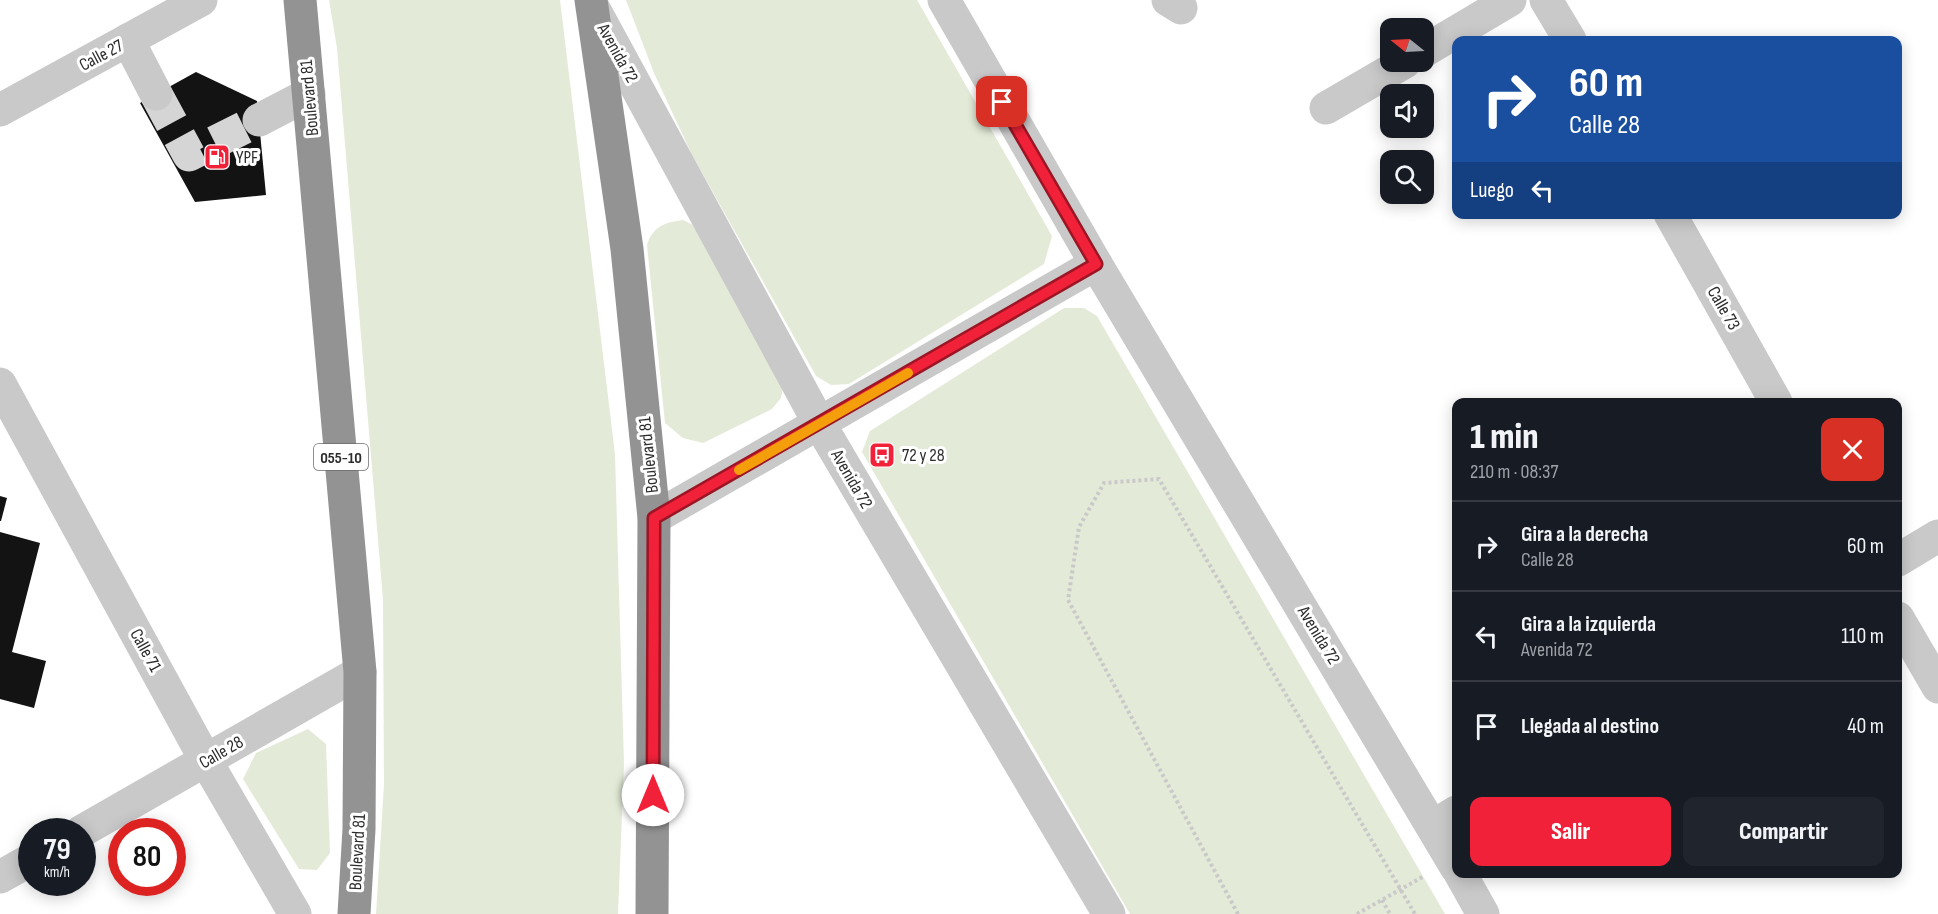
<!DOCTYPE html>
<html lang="es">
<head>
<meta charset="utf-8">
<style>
  body { margin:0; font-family:"Sofia Sans Condensed",sans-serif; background:#20242c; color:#f1f3f6; height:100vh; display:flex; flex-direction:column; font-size:22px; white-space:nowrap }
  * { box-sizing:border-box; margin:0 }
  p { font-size:20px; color:#9ea1a6 }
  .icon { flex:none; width:33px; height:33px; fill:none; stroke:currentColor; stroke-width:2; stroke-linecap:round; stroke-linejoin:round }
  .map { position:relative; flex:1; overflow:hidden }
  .sheet { position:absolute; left:1452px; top:398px; width:450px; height:480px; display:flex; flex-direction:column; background:#171b24; border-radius:12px; box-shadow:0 3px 15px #0003 }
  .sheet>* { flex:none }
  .top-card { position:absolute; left:1452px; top:36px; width:450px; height:183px; border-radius:12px; box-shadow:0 3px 15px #0003; background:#1a4fa0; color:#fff; overflow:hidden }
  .needle { width:39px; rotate:288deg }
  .fabs { position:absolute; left:1380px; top:18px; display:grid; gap:12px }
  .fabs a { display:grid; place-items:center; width:54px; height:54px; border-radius:12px; background:#171b24; box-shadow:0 3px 15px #0003; font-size:30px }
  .speed { position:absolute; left:18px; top:818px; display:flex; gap:12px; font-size:30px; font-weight:700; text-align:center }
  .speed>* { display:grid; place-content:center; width:78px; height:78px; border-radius:50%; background:#171b24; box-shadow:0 3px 15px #0003; line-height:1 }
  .speed small { font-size:15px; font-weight:400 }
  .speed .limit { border:9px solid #d22; background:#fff; color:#111 }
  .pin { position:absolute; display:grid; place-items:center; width:51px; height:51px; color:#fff; margin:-26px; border-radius:12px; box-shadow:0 3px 9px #0006 }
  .me { position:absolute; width:66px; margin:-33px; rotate:0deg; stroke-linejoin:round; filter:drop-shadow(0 0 4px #0008) }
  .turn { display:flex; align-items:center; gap:21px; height:126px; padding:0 18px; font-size:27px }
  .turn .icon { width:78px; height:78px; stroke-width:2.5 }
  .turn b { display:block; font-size:42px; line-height:51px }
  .then { display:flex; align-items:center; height:57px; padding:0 18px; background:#0003; gap:12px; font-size:22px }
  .round { display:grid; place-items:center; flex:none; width:63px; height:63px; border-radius:12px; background:#20242c }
  .head { display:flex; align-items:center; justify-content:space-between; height:102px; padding:0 18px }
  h1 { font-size:36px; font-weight:800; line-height:45px }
  .cta { display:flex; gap:12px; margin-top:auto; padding:12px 18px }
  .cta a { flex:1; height:69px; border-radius:12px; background:#f02138; color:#fff; font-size:24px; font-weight:800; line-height:69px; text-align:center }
  .cta a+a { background:#20242c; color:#f1f3f6 }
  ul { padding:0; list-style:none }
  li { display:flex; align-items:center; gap:18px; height:90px; padding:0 18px; border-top:2px solid #363941 }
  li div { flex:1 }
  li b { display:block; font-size:22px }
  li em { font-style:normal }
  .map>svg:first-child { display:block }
  .green { fill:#e3ebd8 }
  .building { fill:#131313 }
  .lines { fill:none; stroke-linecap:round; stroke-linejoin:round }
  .minor-tunnel { stroke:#d5d5d5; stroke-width:33; stroke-dasharray:33 16; stroke-linecap:butt }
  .path { stroke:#c9c9c9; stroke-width:4; stroke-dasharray:3 3; stroke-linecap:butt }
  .minor { stroke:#c9c9c9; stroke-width:33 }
  .highway { stroke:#939393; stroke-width:33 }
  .route-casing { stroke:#9c1524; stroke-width:15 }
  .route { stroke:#f02138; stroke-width:10 }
  .slow { stroke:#f59e0b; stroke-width:10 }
  .labels { text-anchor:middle; stroke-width:6; stroke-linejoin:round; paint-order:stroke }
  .shield { fill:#fff; stroke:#6b6b6b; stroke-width:1.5 }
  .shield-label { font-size:16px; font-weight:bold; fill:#2c2c2c }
  .street-label { font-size:18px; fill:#2c2c2c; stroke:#fff }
  .poi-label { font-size:18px; fill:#2c2c2c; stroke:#fff; text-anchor:start }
</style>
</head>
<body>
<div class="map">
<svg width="1938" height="914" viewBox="0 0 1938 914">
  <rect width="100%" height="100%" fill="#fff"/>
  <g class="green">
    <polygon points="329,0 560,0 615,454 624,764 618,914 376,914 384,784 383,600 337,48"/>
    <polygon points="626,0 917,0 1052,236 1044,264 849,384 831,385 816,376 692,155 654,73"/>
    <path d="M 683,220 L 699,228 L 785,378 L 781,398 L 772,409 L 703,443 L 683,438 L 665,423 L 647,245 C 652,227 665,222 683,220 Z"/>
    <polygon points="1064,308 1084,308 1097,316 1445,914 1130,914 862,452 870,431"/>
    <polygon points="308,729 326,744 330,853 317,870 299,869 243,779 256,753"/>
  </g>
  <g class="building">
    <polygon points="196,72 257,101 266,195 195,202 140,103"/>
    <polygon points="0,496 7,498 1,521 0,521"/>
    <polygon points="0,532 40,543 12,652 46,661 34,708 0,699"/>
  </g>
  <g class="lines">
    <polyline class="minor-tunnel" points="156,94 189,155 259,120"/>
    <g class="path">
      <polyline points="1382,900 1390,914"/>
      <polyline points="1238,914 1068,600 1079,527 1104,483 1159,479 1415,914"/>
      <polyline points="1357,914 1424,876"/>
    </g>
    <g class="minor">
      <polyline points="944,0 1096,264 1456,867"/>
      <polyline points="1168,0 1181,8"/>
      <polyline points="1546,0 1570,40"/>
      <polyline points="593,7 819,423 1109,914"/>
      <polyline points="128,40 156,94"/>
      <polyline points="1424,51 1510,0"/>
      <polyline points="1326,108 1405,62"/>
      <polyline points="0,110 201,0"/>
      <polyline points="259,120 309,94"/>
      <polyline points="1670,214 1776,402"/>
      <polyline points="0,384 206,761 295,914"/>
      <polyline points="654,518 1096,264"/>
      <polyline points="1898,560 1938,536"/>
      <polyline points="1898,618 1938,687"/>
      <polyline points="1433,826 1456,812"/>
      <polyline points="82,831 360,672"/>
      <polyline points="1460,873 1483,914"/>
      <polyline points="0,877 32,859"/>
    </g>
    <g class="highway">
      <polyline points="300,0 360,672 359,829 354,914"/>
      <polyline points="591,0 627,249 654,518 652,914"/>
    </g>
  </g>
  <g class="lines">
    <g class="route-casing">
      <polyline id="route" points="653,795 654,518 1096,264 1002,102"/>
    </g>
    <use href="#route" class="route"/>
    <polyline class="slow" points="739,470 908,373"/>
  </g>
  <defs>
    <g id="fuel-square" transform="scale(1.35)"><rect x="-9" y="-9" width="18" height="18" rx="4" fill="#f02138" stroke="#fff"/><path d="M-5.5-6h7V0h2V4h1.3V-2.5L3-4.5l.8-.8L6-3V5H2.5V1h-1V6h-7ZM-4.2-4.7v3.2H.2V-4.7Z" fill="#fff"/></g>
    <g id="bus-square" transform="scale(1.35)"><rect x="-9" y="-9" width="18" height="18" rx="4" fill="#f02138" stroke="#fff"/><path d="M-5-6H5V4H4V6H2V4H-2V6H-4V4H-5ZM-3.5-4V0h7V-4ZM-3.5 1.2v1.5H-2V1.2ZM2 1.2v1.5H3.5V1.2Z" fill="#fff"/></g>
  </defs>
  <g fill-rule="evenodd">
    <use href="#fuel-square" x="217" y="157"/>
    <use href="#bus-square" x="882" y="455"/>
  </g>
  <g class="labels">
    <rect class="shield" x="314" y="444" width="54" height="26" rx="4.5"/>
    <g class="shield-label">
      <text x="341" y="463">055-10</text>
    </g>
    <g class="street-label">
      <text transform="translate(618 53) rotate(61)" y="6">Avenida 72</text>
      <text transform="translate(101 55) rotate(-28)" y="6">Calle 27</text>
      <text transform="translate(309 98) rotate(-95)" y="6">Boulevard 81</text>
      <text transform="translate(1724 308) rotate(60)" y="6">Calle 73</text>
      <text transform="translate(648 455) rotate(-96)" y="6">Boulevard 81</text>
      <text transform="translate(852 479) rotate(60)" y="6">Avenida 72</text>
      <text transform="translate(1319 635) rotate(59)" y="6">Avenida 72</text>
      <text transform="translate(146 650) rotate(61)" y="6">Calle 71</text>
      <text transform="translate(221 752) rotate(-30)" y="6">Calle 28</text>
      <text transform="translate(357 852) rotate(-87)" y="6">Boulevard 81</text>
    </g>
    <g class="poi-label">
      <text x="236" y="163">YPF</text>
      <text x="902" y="461">72 y 28</text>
    </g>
  </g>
</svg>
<div class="fabs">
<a><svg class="needle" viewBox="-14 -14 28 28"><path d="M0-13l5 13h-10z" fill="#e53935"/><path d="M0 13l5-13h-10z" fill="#9ea1a6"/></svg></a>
<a><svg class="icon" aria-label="sound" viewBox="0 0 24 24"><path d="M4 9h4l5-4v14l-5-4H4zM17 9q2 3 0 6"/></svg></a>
<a><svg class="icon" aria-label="search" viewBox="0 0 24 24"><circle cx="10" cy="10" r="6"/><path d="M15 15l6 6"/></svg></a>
</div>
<div class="speed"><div>79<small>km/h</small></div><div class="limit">80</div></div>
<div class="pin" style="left:1002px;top:102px;background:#d93025"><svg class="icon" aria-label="arrive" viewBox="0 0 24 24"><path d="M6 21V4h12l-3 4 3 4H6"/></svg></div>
<svg class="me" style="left:653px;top:795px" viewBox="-20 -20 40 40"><circle r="19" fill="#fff"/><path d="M0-13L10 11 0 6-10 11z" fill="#f02138"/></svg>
<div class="top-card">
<div class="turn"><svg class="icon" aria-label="right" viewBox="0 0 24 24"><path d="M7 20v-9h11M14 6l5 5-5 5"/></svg><div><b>60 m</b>Calle 28</div></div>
<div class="then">Luego<svg class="icon" aria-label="left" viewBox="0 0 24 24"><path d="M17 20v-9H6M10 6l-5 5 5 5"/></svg></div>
</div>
<section class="sheet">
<div class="head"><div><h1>1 min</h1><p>210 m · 08:37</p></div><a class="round" style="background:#d93025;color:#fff"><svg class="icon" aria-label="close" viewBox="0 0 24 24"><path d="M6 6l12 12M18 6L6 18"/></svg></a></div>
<ul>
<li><svg class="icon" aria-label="right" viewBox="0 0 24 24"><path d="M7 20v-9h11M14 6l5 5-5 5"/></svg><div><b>Gira a la derecha</b><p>Calle 28</p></div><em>60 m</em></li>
<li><svg class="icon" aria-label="left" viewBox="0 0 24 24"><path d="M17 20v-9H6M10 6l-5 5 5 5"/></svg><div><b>Gira a la izquierda</b><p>Avenida 72</p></div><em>110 m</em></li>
<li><svg class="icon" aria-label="arrive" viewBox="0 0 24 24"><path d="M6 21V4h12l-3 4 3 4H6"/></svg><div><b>Llegada al destino</b></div><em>40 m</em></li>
</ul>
<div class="cta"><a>Salir</a><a>Compartir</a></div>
</section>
</div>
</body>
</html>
